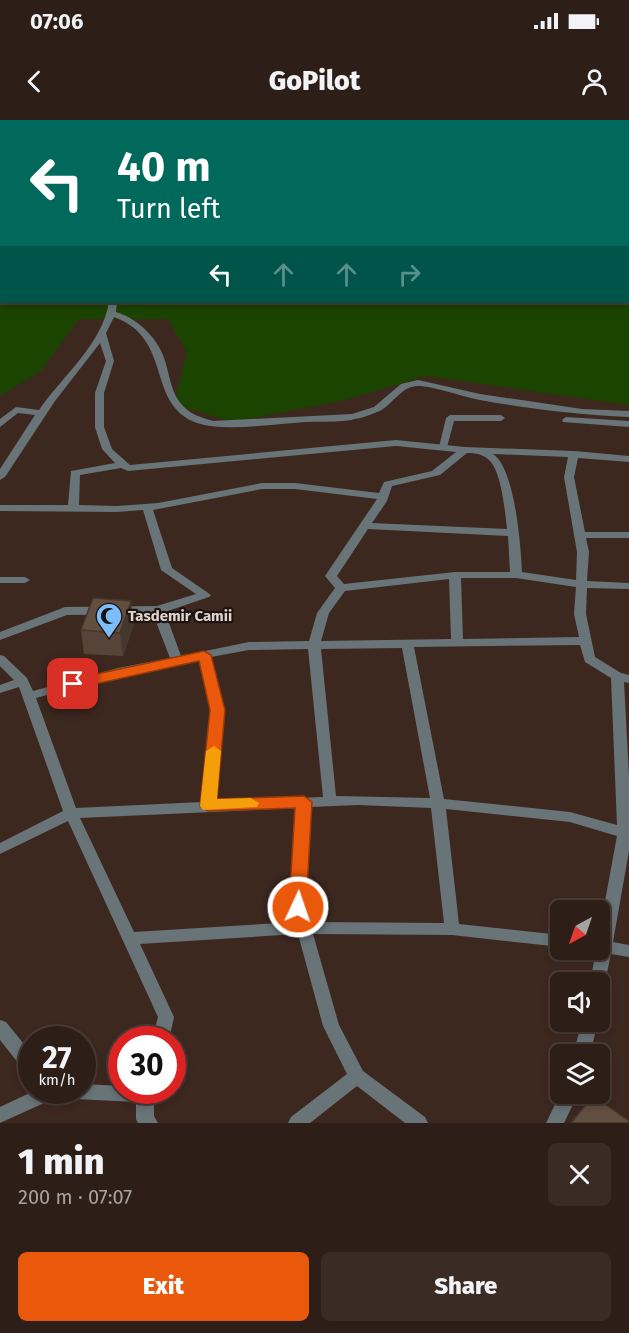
<!DOCTYPE html>
<html lang="en">
<head>
<meta charset="utf-8">
<style>
  body { margin:0; font-family:"Fira Sans",sans-serif; background:#3a2b25; color:#f1f3f6; height:100vh; display:flex; flex-direction:column; font-size:22px; white-space:nowrap }
  * { box-sizing:border-box; margin:0 }
  p { font-size:20px; color:#a7a2a2 }
  .icon { flex:none; width:33px; height:33px; fill:none; stroke:currentColor; stroke-width:2; stroke-linecap:round; stroke-linejoin:round }
  .map { position:relative; height:1003px; overflow:hidden }
  .sheet { display:flex; flex-direction:column; background:#2e1e18; flex:1 }
  .sheet>* { flex:none }
  .hud { position:absolute; left:0px; top:0px; width:630px; height:183px; box-shadow:0 3px 9px #0003,0 0 0 2px #493c37; background:#00695c; color:#fff; overflow:hidden }
  .needle { width:39px; rotate:220deg }
  .fabs { position:absolute; left:550px; top:780px; display:grid; gap:12px }
  .fabs a { display:grid; place-items:center; width:60px; height:60px; border-radius:9px; background:#2e1e18; box-shadow:0 3px 9px #0003,0 0 0 2px #493c37; font-size:30px }
  .speed { position:absolute; left:18px; top:906px; display:flex; gap:12px; font-size:30px; font-weight:700; text-align:center }
  .speed>* { display:grid; place-content:center; width:78px; height:78px; border-radius:50%; background:#2e1e18; box-shadow:0 3px 9px #0003,0 0 0 2px #493c37; line-height:1 }
  .speed small { font-size:15px; font-weight:400 }
  .speed .limit { border:9px solid #d22; background:#fff; color:#111 }
  .pin { position:absolute; display:grid; place-items:center; width:51px; height:51px; color:#fff; margin:-26px; border-radius:12px; box-shadow:0 3px 9px #0006 }
  .me { position:absolute; width:66px; margin:-33px; rotate:3deg; stroke-linejoin:round; filter:drop-shadow(0 0 4px #0008) }
  .turn { display:flex; align-items:center; gap:21px; height:126px; padding:0 18px; font-size:27px }
  .turn .icon { width:78px; height:78px; stroke-width:2.5 }
  .turn b { display:block; font-size:42px; line-height:51px }
  .lanes { display:flex; align-items:center; height:57px; padding:0 18px; background:#0003; justify-content:center; gap:30px; direction:ltr }
  .lanes .off { opacity:.35 }
  .round { display:grid; place-items:center; flex:none; width:63px; height:63px; border-radius:9px; background:#3a2b25 }
  .headline { display:flex; align-items:center; justify-content:space-between; height:102px; padding:0 18px }
  h1 { font-size:36px; font-weight:800; line-height:45px }
  .cta { display:flex; gap:12px; margin-top:auto; padding:12px 18px }
  .cta a { flex:1; height:69px; border-radius:9px; background:#ea580c; color:#fff; font-size:24px; font-weight:800; line-height:69px; text-align:center }
  .cta a+a { background:#3a2b25; color:#f1f3f6 }
  .status { display:flex; justify-content:space-between; align-items:center; height:42px; padding:0 30px; background:#2e1e18; direction:ltr }
  .status svg { height:16px; fill:currentColor }
  header { display:flex; justify-content:space-between; align-items:center; height:78px; padding:0 18px; background:#2e1e18; font-size:27px; font-weight:800 }
  .map>svg:first-child { display:block }
  .green { fill:#1b4400 }
  .lines { fill:none; stroke-linecap:round; stroke-linejoin:round }
  .service { fill:#687478; fill-rule:evenodd }
  .minor { fill:#687478; fill-rule:evenodd }
  .trunk { fill:#acc7d2; fill-rule:evenodd }
  .wall { fill:#554437 }
  .shaded-wall { fill:#45372d }
  .building { fill:#634f40; stroke:#45372d; stroke-width:1.5 }
  .route { fill:#ea580c; stroke:#983908; stroke-width:1.5 }
  .slow { fill:#f59e0b }
  .labels { text-anchor:middle; stroke-width:4.5; stroke-linejoin:round; paint-order:stroke }
  .poi-label { font-size:15px; font-weight:bold; fill:#e0d2cc; stroke:#1d1310; text-anchor:start }
</style>
</head>
<body>
<div class="status"><b>07:06</b><svg viewBox="0 0 49 12"><path d="M0 12V9h3v3zM5 12V6h3v6zM10 12V3h3v9zM15 12V0h3v12zM26 1h20v11H26zM47 4h2v5h-2z"/></svg></div>
<header><svg class="icon" aria-label="back" viewBox="0 0 24 24"><path d="M15 5l-7 7 7 7"/></svg>GoPilot<svg class="icon" aria-label="person" viewBox="0 0 24 24"><circle cx="12" cy="8" r="4"/><path d="M4 21q1-7 8-7t8 7"/></svg></header>
<div class="map">
<svg width="629" height="1003" viewBox="0 0 629 1003">
  <rect width="100%" height="100%" fill="#3d2820"/>
  <polygon class="green" points="0,33 2,182 628,182 629,34 629,285 426,256 345,280 233,302 174,284 187,232 168,199 79,199 41,251 0,276"/>
  <g class="lines">
    <g class="service">
      <polygon points="450,295 501,295 505,298 501,301 454,301 447,327 446,329 440,329 439,327 446,298"/>
      <polygon points="566,297 629,301 629,307 563,302 562,300"/>
      <polygon points="0,457 25,457 30,460 25,463 0,463"/>
    </g>
    <g class="minor">
      <polygon points="293,0 299,0 292,2"/>
      <polygon points="529,0 534,0 535,2 528,2"/>
      <rect x="628" y="23" width="1" height="4"/>
      <rect x="628" y="132" width="1" height="4"/>
      <path d="M 109,182 L 117,182 L 116,192 C 139,199 160,220 166,244 C 170,258 172,276 184,287 C 192,295 203,298 213,301 L 352,294 L 374,287 L 401,264 L 418,260 L 480,274 L 582,289 L 629,291 L 629,297 C 579,295 529,289 480,280 C 463,277 434,266 418,266 C 400,266 392,287 377,292 C 370,295 362,298 355,299 C 340,303 321,301 305,302 C 275,304 224,312 197,303 C 145,284 174,219 114,197 L 106,213 L 114,241 L 104,273 L 104,307 L 112,329 L 130,345 L 396,320 L 465,327 L 574,331 L 629,336 L 629,342 L 578,338 L 574,357 L 585,412 L 629,412 L 629,418 L 586,418 L 589,432 L 587,461 L 629,463 L 629,469 L 587,468 L 586,494 L 595,537 L 621,553 L 629,555 L 629,563 L 624,562 L 629,656 L 629,731 L 613,822 L 629,825 L 629,837 L 611,834 L 604,867 L 600,868 L 600,862 L 590,862 L 596,831 L 594,830 L 600,830 L 600,808 L 617,716 L 570,702 L 446,689 L 459,804 L 561,815 L 561,827 L 452,815 L 313,814 L 339,905 L 363,951 L 425,997 L 428,1003 L 405,1003 L 357,966 L 310,1003 L 288,1003 L 291,997 L 347,954 L 323,906 L 298,814 L 140,824 L 174,897 L 169,920 L 152,920 L 158,897 L 68,701 L 0,734 L 0,723 L 63,691 L 19,567 L 0,573 L 0,565 L 14,560 L 0,546 L 0,535 L 4,536 L 27,558 L 33,571 L 118,548 L 170,538 L 153,494 L 67,495 L 0,520 L 0,512 L 65,487 L 157,486 L 196,474 L 161,450 L 143,390 L 117,392 L 0,391 L 0,385 L 68,385 L 71,351 L 115,343 L 102,329 L 95,307 L 95,273 L 106,241 L 100,223 L 55,281 L 5,357 L 0,360 L 0,349 L 35,295 L 18,293 L 0,307 L 0,299 L 16,287 L 39,290 C 63,255 102,225 109,182 ZM 396,326 L 456,332 L 432,351 L 384,362 L 379,373 L 295,363 L 262,363 L 158,383 L 117,386 L 79,385 L 80,355 L 121,348 L 128,351 ZM 467,333 C 475,333 483,334 489,340 C 502,352 505,393 507,409 L 372,403 L 387,381 L 392,366 L 440,355 ZM 493,334 L 568,337 L 564,357 L 577,432 L 576,460 L 522,452 C 521,427 515,348 493,334 ZM 262,369 L 295,369 L 377,379 L 325,456 L 335,468 L 317,493 L 309,521 L 249,522 L 181,536 L 165,492 L 209,477 L 211,475 L 172,448 L 153,390 ZM 368,409 L 508,416 L 510,452 L 455,452 L 344,464 L 337,456 ZM 461,458 L 516,458 L 576,467 L 574,494 L 579,517 L 463,519 ZM 449,459 L 451,519 L 321,521 L 329,493 L 345,471 ZM 580,525 L 585,542 L 611,558 L 617,705 L 570,692 L 444,679 L 414,527 ZM 402,528 L 430,678 L 336,676 L 321,529 ZM 308,529 L 323,677 L 216,681 L 225,590 L 211,537 L 249,530 ZM 199,540 L 211,590 L 202,682 L 76,688 L 36,578 L 118,556 ZM 358,685 L 431,688 L 444,803 L 310,802 L 306,787 L 311,687 ZM 297,688 L 290,787 L 295,802 L 134,812 L 80,698 Z"/>
      <polygon points="0,900 6,902 32,934 32,955 26,953 0,920"/>
      <polygon points="582,902 598,902 590,934 573,934"/>
      <polygon points="82,964 122,966 122,970 154,970 154,996 158,1003 138,1003 136,999 136,982 55,978 0,1003 0,987 36,970 82,970"/>
      <polygon points="561,972 578,974 564,1003 546,1003"/>
    </g>
    <g class="trunk">
      <polygon points="94,0 111,0 92,2"/>
      <polygon points="165,0 186,0 163,2"/>
      <polygon points="415,0 463,0 465,2 416,2"/>
      <polygon points="509,0 555,0 507,2"/>
      <rect x="0" y="22" width="2" height="6"/>
    </g>
  </g>
  <polygon class="wall" points="134,504 123,536 84,534 81,510"/>
  <polygon class="shaded-wall" points="131,481 134,504 123,536 120,513"/>
  <g class="building">
    <polygon points="93,478 131,481 120,513 81,510"/>
    <polygon points="593,976 629,1001 629,1003 571,1003"/>
  </g>
  <polygon class="route" points="204,531 211,535 225,590 217,679 304,676 312,682 306,787 304,792 291,792 289,787 295,688 208,691 200,686 210,590 199,541 73,569 66,564 73,559"/>
  <polygon class="slow" points="214,626 221,631 217,679 251,678 259,683 257,687 203,690 200,686 206,631"/>
  <defs>
    <g id="mosque-pin" transform="scale(1.35)"><path d="M0 17L-7.5 6A9.5 9.5 0 1 1 7.5 6Z" fill="#7cbef9" stroke="#1d1310"/><path d="M3.5-4.9A6 6 0 1 0 3.5 4.9A5 5 0 1 1 3.5-4.9Z" fill="#111"/></g>
  </defs>
  <g fill-rule="evenodd">
    <use href="#mosque-pin" x="109" y="496"/>
  </g>
  <g class="labels">
    <g class="poi-label">
      <text x="128" y="501">Tasdemir Camii</text>
    </g>
  </g>
</svg>
<div class="fabs">
<a><svg class="needle" viewBox="-14 -14 28 28"><path d="M0-13l5 13h-10z" fill="#e53935"/><path d="M0 13l5-13h-10z" fill="#a7a2a2"/></svg></a>
<a><svg class="icon" aria-label="sound" viewBox="0 0 24 24"><path d="M4 9h4l5-4v14l-5-4H4zM17 9q2 3 0 6"/></svg></a>
<a><svg class="icon" aria-label="layers" viewBox="0 0 24 24"><path d="M12 4l9 5-9 5-9-5zM3 14l9 5 9-5"/></svg></a>
</div>
<div class="speed"><div>27<small>km/h</small></div><div class="limit">30</div></div>
<div class="pin" style="left:73px;top:564px;background:#d93025"><svg class="icon" aria-label="arrive" viewBox="0 0 24 24"><path d="M6 21V4h12l-3 4 3 4H6"/></svg></div>
<svg class="me" style="left:298px;top:787px" viewBox="-20 -20 40 40"><circle r="17" fill="#ea580c" stroke="#fff" stroke-width="3"/><path d="M0-11L8 9 0 5-8 9z" fill="#fff"/></svg>
<div class="hud">
<div class="turn"><svg class="icon" aria-label="left" viewBox="0 0 24 24"><path d="M17 20v-9H6M10 6l-5 5 5 5"/></svg><div><b>40 m</b>Turn left</div></div>
<div class="lanes"><svg class="icon" aria-label="left" viewBox="0 0 24 24"><path d="M17 20v-9H6M10 6l-5 5 5 5"/></svg><svg class="icon off" aria-label="ahead" viewBox="0 0 24 24"><path d="M12 20V5M6 11l6-6 6 6"/></svg><svg class="icon off" aria-label="ahead" viewBox="0 0 24 24"><path d="M12 20V5M6 11l6-6 6 6"/></svg><svg class="icon off" aria-label="right" viewBox="0 0 24 24"><path d="M7 20v-9h11M14 6l5 5-5 5"/></svg></div>
</div>
</div>
<section class="sheet">
<div class="headline"><div><h1>1 min</h1><p>200 m · 07:07</p></div><a class="round"><svg class="icon" aria-label="close" viewBox="0 0 24 24"><path d="M6 6l12 12M18 6L6 18"/></svg></a></div>
<div class="cta"><a>Exit</a><a>Share</a></div>
</section>
</body>
</html>
